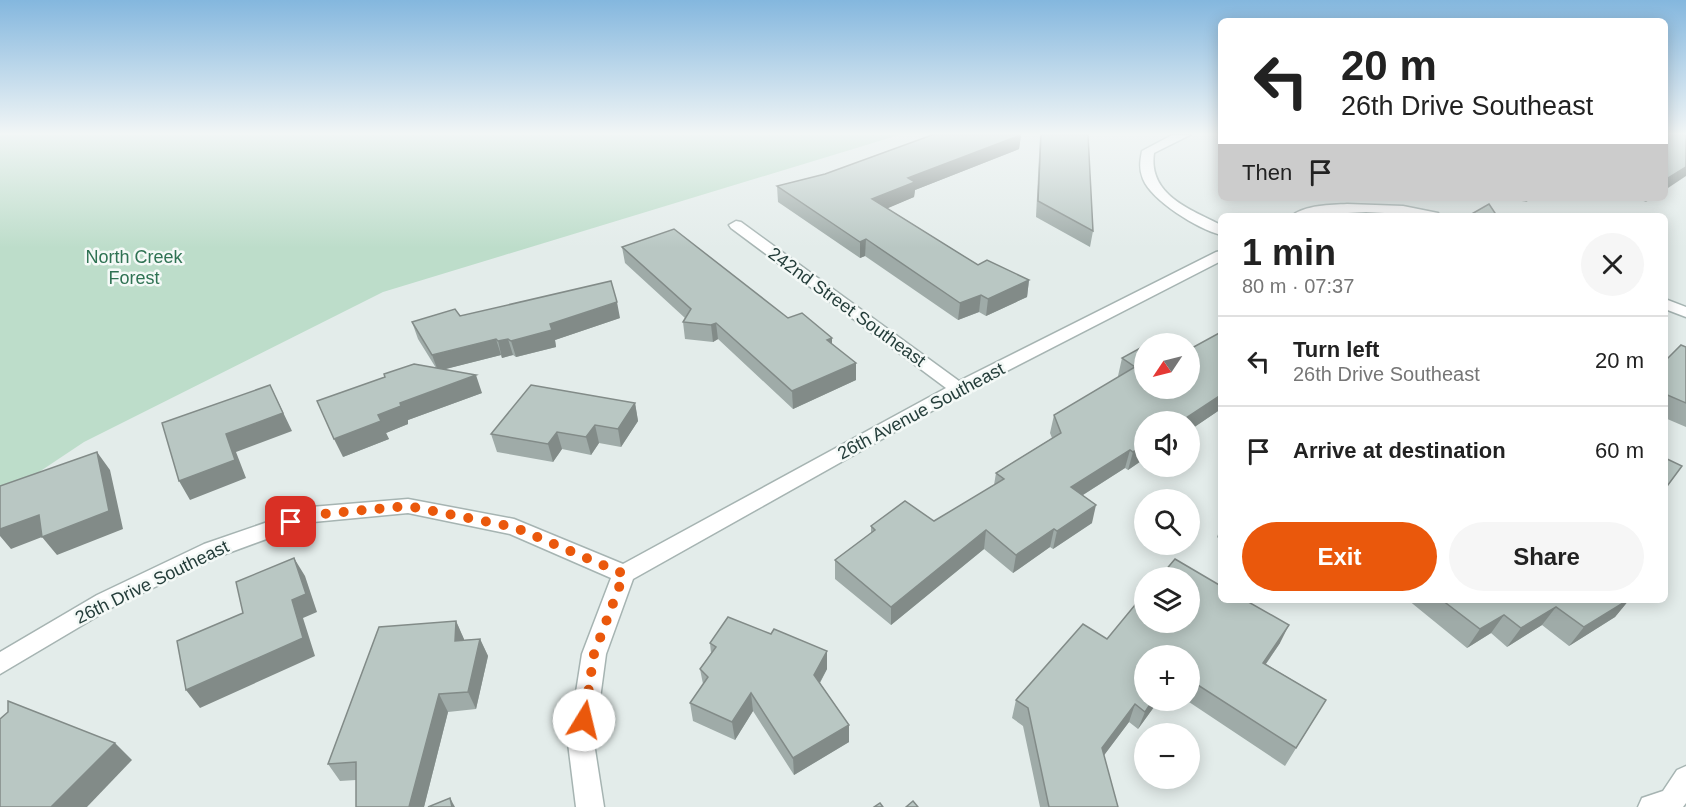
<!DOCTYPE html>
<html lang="en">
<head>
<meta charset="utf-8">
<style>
  body { margin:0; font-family:Helvetica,sans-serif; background:#f6f6f6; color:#222; height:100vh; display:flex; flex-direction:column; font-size:22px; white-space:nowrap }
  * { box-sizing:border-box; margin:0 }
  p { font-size:20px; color:#767676 }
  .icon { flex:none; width:33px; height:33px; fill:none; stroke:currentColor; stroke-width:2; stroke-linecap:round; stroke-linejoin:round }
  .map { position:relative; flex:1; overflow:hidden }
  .side { position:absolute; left:1218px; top:213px; width:450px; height:390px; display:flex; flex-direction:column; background:#fff; border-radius:9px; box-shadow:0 3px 15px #0003 }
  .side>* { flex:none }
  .guide { position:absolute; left:1218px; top:18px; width:450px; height:183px; border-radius:9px; box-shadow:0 3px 15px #0003; background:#fff; color:#222; overflow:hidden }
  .needle { width:39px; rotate:235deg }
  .controls { position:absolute; left:1134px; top:333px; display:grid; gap:12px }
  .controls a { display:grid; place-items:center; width:66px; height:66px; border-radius:50%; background:#fff; box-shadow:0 3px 15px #0003; font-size:30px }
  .pin { position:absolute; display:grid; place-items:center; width:51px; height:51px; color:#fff; margin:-26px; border-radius:12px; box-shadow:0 3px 9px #0006 }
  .me { position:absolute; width:66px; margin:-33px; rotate:9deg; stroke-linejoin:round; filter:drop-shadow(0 0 4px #0008) }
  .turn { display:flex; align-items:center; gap:21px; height:126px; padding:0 24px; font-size:27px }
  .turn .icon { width:78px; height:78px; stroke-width:2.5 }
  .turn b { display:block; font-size:42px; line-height:51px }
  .then { display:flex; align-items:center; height:57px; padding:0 24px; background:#0003; gap:12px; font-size:22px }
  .round { display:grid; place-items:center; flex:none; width:63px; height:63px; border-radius:32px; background:#f6f6f6 }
  .head { display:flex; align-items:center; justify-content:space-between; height:102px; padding:0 24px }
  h1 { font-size:36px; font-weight:600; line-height:45px }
  .action { display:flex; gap:12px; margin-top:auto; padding:12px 24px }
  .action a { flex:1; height:69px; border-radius:36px; background:#ea580c; color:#fff; font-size:24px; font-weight:600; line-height:69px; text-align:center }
  .action a+a { background:#f6f6f6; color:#222 }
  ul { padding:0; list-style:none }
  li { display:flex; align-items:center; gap:18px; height:90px; padding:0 24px; border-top:2px solid #e0e0e0 }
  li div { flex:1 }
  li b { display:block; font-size:22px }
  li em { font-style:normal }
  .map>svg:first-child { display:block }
  .green { fill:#bdddca }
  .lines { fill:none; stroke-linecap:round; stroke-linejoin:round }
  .minor-casing { stroke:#a6b4b2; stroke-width:3 }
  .minor { fill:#fff; fill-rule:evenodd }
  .wall { fill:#9faba8 }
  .shaded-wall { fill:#828b88 }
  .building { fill:#b9c7c3; stroke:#828b88; stroke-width:1.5 }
  .route { stroke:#ea580c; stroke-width:10; stroke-dasharray:0 18 }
  .labels { text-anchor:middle; stroke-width:5; stroke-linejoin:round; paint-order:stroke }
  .park-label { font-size:18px; fill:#2f7253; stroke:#f4f9f7 }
  .street-label { font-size:18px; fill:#243d3a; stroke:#f4f9f7 }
</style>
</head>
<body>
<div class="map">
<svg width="1686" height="807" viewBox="0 0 1686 807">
  <rect width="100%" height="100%" fill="#e3ecea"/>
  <polygon class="green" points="0,135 899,135 383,292 84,442 0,498"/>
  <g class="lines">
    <g class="minor-casing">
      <g id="minor">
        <path d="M 1172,135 L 1190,135 L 1154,153 C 1148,195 1190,209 1221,225 L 1221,235 C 1198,229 1152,201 1143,179 C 1139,169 1140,161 1142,151 Z"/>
        <path d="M 1347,204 L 1403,206 L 1438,213 L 1440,216 L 1366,212 L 1292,216 C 1304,205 1331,205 1347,204 Z"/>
        <polygon points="736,221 741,222 959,381 1216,252 1221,251 1221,261 964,393 633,579 606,654 594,743 604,807 576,807 568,743 582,654 611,578 510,534 408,513 313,522 220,556 113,607 0,674 0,652 97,595 204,544 311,507 408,499 514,519 623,564 946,388 731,228 729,225"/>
        <polygon points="1665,299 1686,307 1686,317 1665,309"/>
        <polygon points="1686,766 1686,803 1683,807 1638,807 1642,798 1663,791 1677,770"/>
      </g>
    </g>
    <use href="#minor" class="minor"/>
  </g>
  <g class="wall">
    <polygon points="1021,135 1019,149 915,190 914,197 887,208 978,265 1029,280 1027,297 986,316 979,312 958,320 865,256 860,258 778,202 777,186"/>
    <polygon points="1040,135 1088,135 1093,231 1090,247 1036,217"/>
    <polygon points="1468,198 1481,198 1480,200"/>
    <polygon points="1504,198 1529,198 1527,202"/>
    <polygon points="1636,198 1652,198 1646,202"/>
    <polygon points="622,247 832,338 832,344 856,380 793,409 718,339 713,342 685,339 683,322 685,318 625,263"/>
    <polygon points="460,316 620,318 555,340 556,347 516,357 513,355 502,358 501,355 445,369 482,393 408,420 408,424 386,433 389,439 343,457 436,368 418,339 412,322"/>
    <polygon points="1686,347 1686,427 1665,418 1665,361"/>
    <polygon points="1122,358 1221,409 1190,430 1190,422 1144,422 1144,459 1128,470 1125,468 1083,495 1092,523 1053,549 1050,547 1013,573 984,549 891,625 835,579 835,560 871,534 871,526 934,521 994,485 996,473 1052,438 1050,433 1054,415 1119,377 1118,376"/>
    <polygon points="635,403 638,421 621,447 599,443 591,455 562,449 553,462 497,452 491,434"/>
    <polygon points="1221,526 1221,541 1217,537"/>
    <polygon points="1408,600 1629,600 1615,617 1569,646 1542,625 1507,647 1491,633 1467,648"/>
    <polygon points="456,621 464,640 480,639 488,656 476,709 448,712 424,807 356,807 356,780 340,781 328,764"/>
    <polygon points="771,634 827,651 827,669 820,683 849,725 849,742 794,775 753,711 735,740 693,721 690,703 703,684 700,669 711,653 710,643"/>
    <polygon points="1107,639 1280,643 1266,664 1326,700 1285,766 1186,700 1190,700 1190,656 1144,700 1159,700 1138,729 1129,722 1104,755 1118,807 1040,807 1023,726 1012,718 1016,700"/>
  </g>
  <g class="shaded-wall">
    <polygon points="1021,135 1019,149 915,190 914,197 872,215 872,199 908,178"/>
    <polygon points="1686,167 1686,176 1665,190 1665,180"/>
    <polygon points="866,239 865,256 860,258 860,242"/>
    <polygon points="1029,280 1027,297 986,316 988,299"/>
    <polygon points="981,295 979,312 958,320 960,303"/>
    <polygon points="617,302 620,318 555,340 556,347 516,357 511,341 550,324"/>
    <polygon points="716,323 718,339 713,342 711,325"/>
    <polygon points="832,338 832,354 827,340"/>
    <polygon points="496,339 501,355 438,371 432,355"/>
    <polygon points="508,339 513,355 502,358 498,341"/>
    <polygon points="856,363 856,380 793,409 792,391"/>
    <polygon points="476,375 482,393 408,420 408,424 386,433 389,439 343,457 334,439 400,403"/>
    <polygon points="270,385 292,431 236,452 246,478 190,500 179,481"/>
    <polygon points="1221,395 1221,409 1190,430 1190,422 1180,422"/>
    <polygon points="635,403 638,421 621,447 618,429"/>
    <polygon points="595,425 599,443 591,455 586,437"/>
    <polygon points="557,432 562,449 553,462 548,444"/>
    <polygon points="1144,445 1144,459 1128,470 1133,452"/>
    <polygon points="1130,450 1125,468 1067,505 1071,487"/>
    <polygon points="97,452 110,470 123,529 57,555 42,537 11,549 0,536 0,529"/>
    <polygon points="1096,505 1092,523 1053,549 1057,531"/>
    <polygon points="1054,529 1050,547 1013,573 1016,555"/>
    <polygon points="986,530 984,549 891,625 891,607"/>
    <polygon points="294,558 305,576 317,612 303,618 315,656 200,708 186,690"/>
    <polygon points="1628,600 1629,600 1615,617 1569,646 1584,627"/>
    <polygon points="1556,607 1542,625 1507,647 1521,628"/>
    <polygon points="1504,615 1491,633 1467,648 1480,629"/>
    <polygon points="456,621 464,639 463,658 455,641"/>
    <polygon points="1289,625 1280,643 1254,681 1263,663"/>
    <polygon points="480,639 488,656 476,709 468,692"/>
    <polygon points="827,651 827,669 814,693 814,675"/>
    <polygon points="751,693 753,711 735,740 732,722"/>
    <polygon points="439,694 448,712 424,807 409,807"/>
    <polygon points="1153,700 1159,700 1138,729 1145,712"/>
    <polygon points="1135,704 1129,722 1096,766 1102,748"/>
    <polygon points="849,725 849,742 794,775 793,758"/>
    <polygon points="115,743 132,760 87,807 51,807"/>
    <polygon points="450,798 455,807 452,807"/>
  </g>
  <g class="building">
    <polygon points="932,135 1021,135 908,178 915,182 872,199 978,265 987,260 1029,280 988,299 981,295 960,303 866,239 860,242 777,186 825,174"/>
    <polygon points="1041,135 1088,135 1093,231 1038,201"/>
    <polygon points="1665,135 1686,135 1686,167 1665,180"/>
    <polygon points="1489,204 1497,216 1468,216"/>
    <polygon points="674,229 788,318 802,313 832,338 827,340 856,363 792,391 716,323 711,325 683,322 691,309 622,247"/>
    <polygon points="611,281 617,302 550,324 552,330 511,341 508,339 498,341 496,339 432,355 412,322 455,309 460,316"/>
    <polygon points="1221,332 1221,395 1180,422 1144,422 1144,445 1133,452 1130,450 1071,487 1096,505 1057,531 1054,529 1016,555 986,530 891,607 835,560 875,530 871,526 905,501 934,521 1004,479 996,473 1061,433 1054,415 1135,367 1122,358 1144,346 1144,388 1190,388 1190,349"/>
    <polygon points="1681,345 1686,347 1686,403 1665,394 1665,361"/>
    <polygon points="414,364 476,375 400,403 401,406 378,415 381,421 334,439 317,401 385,377 384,374"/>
    <polygon points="270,385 283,413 226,434 235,460 179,481 162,423"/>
    <polygon points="531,385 635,403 618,429 595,425 586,437 557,432 548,444 491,434"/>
    <polygon points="97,452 109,511 42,537 39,515 0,529 0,486"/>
    <polygon points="1665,458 1682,466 1665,489"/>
    <polygon points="294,558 306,594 292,600 303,638 186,690 177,641 243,613 236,582"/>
    <polygon points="1175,559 1221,586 1221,600 1245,600 1289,625 1263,663 1326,700 1296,748 1190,680 1190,656 1144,656 1144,700 1153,700 1145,712 1135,704 1102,748 1118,807 1049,807 1028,708 1016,700 1083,624 1107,639 1144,594 1144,622 1190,622 1190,578 1159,578"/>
    <polygon points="1442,600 1628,600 1584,627 1556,607 1521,628 1504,615 1480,629"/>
    <polygon points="728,617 771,634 774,629 827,651 814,675 849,725 793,758 751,693 732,722 690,703 708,677 700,669 716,647 710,643"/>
    <polygon points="456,621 455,641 480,639 468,692 439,694 409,807 356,807 356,762 328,764 379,627"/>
    <polygon points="8,701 115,743 51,807 0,807 0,719 8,712"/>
    <polygon points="450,798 452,807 428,807"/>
    <polygon points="913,801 918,807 906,807"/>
    <polygon points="880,803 883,807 874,807"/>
  </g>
  <linearGradient id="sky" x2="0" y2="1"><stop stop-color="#84b7de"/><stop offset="0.54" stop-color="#f2f6f6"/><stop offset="1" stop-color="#f2f6f6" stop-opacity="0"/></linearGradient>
  <rect width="1686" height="248" fill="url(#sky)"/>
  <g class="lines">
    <polyline class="route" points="291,522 311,515 408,506 514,527 624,574 594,654 584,720"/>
  </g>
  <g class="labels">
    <g class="park-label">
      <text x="134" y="263">North Creek<tspan x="134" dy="21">Forest</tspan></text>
    </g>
    <g class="street-label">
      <text transform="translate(847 307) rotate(36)" y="6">242nd Street Southeast</text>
      <text transform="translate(921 411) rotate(-28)" y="6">26th Avenue Southeast</text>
      <text transform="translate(152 582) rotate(-26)" y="6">26th Drive Southeast</text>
    </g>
  </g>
</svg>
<div class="controls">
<a><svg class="needle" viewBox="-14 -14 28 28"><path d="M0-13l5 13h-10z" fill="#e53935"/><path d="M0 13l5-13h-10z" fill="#767676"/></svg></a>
<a><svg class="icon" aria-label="sound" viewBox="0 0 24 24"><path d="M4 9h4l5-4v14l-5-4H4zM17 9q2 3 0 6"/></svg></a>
<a><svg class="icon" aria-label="search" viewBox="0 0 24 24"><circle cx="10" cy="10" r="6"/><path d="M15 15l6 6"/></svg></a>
<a><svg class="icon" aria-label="layers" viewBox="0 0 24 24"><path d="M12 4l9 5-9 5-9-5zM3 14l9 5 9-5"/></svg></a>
<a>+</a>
<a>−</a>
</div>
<div class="pin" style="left:291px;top:522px;background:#d93025"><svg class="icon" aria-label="arrive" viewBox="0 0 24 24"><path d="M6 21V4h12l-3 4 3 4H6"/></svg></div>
<svg class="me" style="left:584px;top:720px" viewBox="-20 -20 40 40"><circle r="19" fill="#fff"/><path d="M0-13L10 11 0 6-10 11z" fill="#ea580c"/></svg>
<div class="guide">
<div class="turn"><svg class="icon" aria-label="left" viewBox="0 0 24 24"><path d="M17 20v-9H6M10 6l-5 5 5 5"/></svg><div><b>20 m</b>26th Drive Southeast</div></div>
<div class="then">Then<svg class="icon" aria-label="arrive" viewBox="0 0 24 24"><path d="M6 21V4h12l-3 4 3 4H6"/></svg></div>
</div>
<section class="side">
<div class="head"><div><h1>1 min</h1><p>80 m · 07:37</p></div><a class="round"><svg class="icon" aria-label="close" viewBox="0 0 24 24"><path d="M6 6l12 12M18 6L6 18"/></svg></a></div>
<ul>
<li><svg class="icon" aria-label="left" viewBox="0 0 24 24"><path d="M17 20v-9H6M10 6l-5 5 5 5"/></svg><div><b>Turn left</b><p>26th Drive Southeast</p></div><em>20 m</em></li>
<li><svg class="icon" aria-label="arrive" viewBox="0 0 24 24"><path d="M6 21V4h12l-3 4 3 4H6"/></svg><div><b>Arrive at destination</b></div><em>60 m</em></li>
</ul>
<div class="action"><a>Exit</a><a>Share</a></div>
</section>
</div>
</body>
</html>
